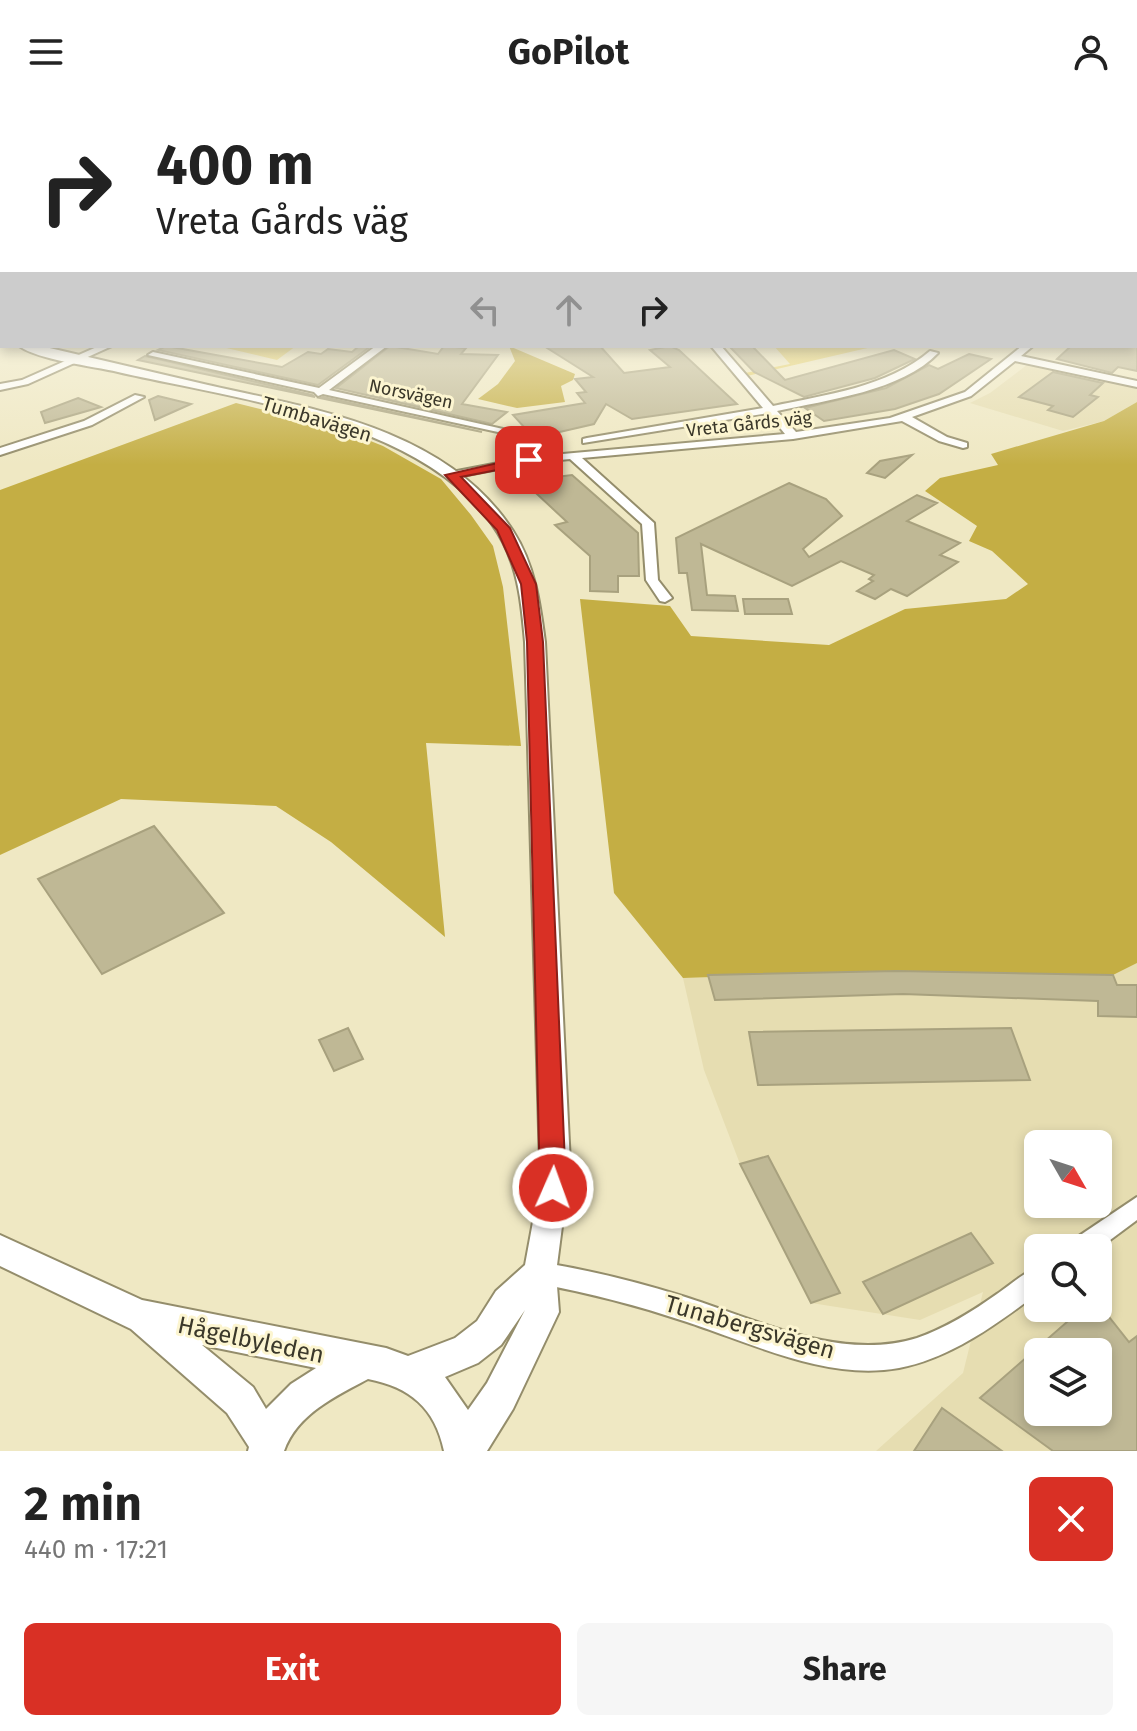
<!DOCTYPE html>
<html lang="en">
<head>
<meta charset="utf-8">
<style>
  body { margin:0; font-family:"Fira Sans",sans-serif; background:#f6f6f6; color:#222; height:100vh; display:flex; flex-direction:column; font-size:30px; white-space:nowrap }
  * { box-sizing:border-box; margin:0 }
  p { font-size:26px; color:#767676 }
  .icon { flex:none; width:44px; height:44px; fill:none; stroke:currentColor; stroke-width:2; stroke-linecap:round; stroke-linejoin:round }
  .map { position:relative; height:1347px; overflow:hidden }
  .details { display:flex; flex-direction:column; background:#fff; flex:1 }
  .details>* { flex:none }
  .hud { position:absolute; left:0px; top:0px; width:1138px; height:244px; box-shadow:0 4px 12px #0003; background:#fff; color:#222; overflow:hidden }
  .needle { width:52px; rotate:129deg }
  .controls { position:absolute; left:1024px; top:1026px; display:grid; gap:16px }
  .controls a { display:grid; place-items:center; width:88px; height:88px; border-radius:12px; background:#fff; box-shadow:0 4px 12px #0003; font-size:40px }
  .pin { position:absolute; display:grid; place-items:center; width:68px; height:68px; color:#fff; margin:-34px; border-radius:16px; box-shadow:0 4px 12px #0006 }
  .me { position:absolute; width:88px; margin:-44px; rotate:2deg; stroke-linejoin:round; filter:drop-shadow(0 0 6px #0008) }
  .turn { display:flex; align-items:center; gap:28px; height:168px; padding:0 24px; font-size:36px }
  .turn .icon { width:104px; height:104px; stroke-width:2.5 }
  .turn b { display:block; font-size:56px; line-height:68px }
  .lanes { display:flex; align-items:center; height:76px; padding:0 24px; background:#0003; justify-content:center; gap:40px; direction:ltr }
  .lanes .off { opacity:.35 }
  .round { display:grid; place-items:center; flex:none; width:84px; height:84px; border-radius:12px; background:#f6f6f6 }
  .head { display:flex; align-items:center; justify-content:space-between; height:136px; padding:0 24px }
  h1 { font-size:48px; font-weight:700; line-height:60px }
  .button { display:flex; gap:16px; margin-top:auto; padding:16px 24px }
  .button a { flex:1; height:92px; border-radius:12px; background:#d93025; color:#fff; font-size:32px; font-weight:700; line-height:92px; text-align:center }
  .button a+a { background:#f6f6f6; color:#222 }
  header { display:flex; justify-content:space-between; align-items:center; height:104px; padding:0 24px; background:#fff; font-size:36px; font-weight:700 }
  .map>svg:first-child { display:block }
  .built { fill:#e6ddb1; fill-rule:evenodd }
  .green { fill:#e4d06e }
  .forest { fill:#c4ae44 }
  .building { fill:#bfb895; stroke:#a8a17e; stroke-width:2; fill-rule:evenodd }
  .lines { fill:none; stroke-linecap:round; stroke-linejoin:round }
  .street-casing { stroke:#948d6b; stroke-width:4 }
  .secondary-casing { stroke:#948d6b; stroke-width:4 }
  .street { fill:#fff; fill-rule:evenodd }
  .secondary { fill:#fff; fill-rule:evenodd }
  .route { fill:#d93025; stroke:#8d1f18; stroke-width:2 }
  .labels { text-anchor:middle; stroke-width:6; stroke-linejoin:round; paint-order:stroke }
  .far-street-label { font-size:18px; fill:#3b382a; stroke:#fcf5d0 }
  .street-label { font-size:20px; fill:#3b382a; stroke:#fcf5d0 }
  .near-street-label { font-size:24px; fill:#3b382a; stroke:#fcf5d0 }
</style>
</head>
<body>
<header><svg class="icon" aria-label="menu" viewBox="0 0 24 24"><path d="M4 6h16M4 12h16M4 18h16"/></svg>GoPilot<svg class="icon" aria-label="person" viewBox="0 0 24 24"><circle cx="12" cy="8" r="4"/><path d="M4 21q1-7 8-7t8 7"/></svg></header>
<div class="map">
<svg width="1137" height="1347" viewBox="0 0 1137 1347">
  <rect width="100%" height="100%" fill="#efe8c3"/>
  <g class="built">
    <polygon points="1032,257 1137,280 1137,298 1104,317 1063,327 970,299 990,289"/>
    <path d="M 1137,859 L 1137,1347 L 876,1347 L 963,1269 L 983,1188 L 920,1216 L 811,1199 L 740,1060 L 704,966 L 683,874 L 897,867 L 1113,871 ZM 1038,1040 L 1098,1040 L 1098,1100 L 1038,1100 ZM 1038,1144 L 1098,1144 L 1098,1204 L 1038,1204 ZM 1038,1248 L 1098,1248 L 1098,1308 L 1038,1308 Z"/>
  </g>
  <g class="green">
    <polygon points="218,242 296,242 277,256"/>
    <polygon points="774,242 876,242 747,272 745,269 790,260"/>
  </g>
  <g class="forest">
    <polygon points="509,242 575,270 573,276 561,282 565,298 517,304 478,295 498,280 515,257"/>
    <polygon points="1137,298 1137,859 1113,871 897,867 683,874 614,789 580,495 670,502 691,532 829,541 905,505 1006,495 1028,480 992,447 969,437 977,422 925,387 940,374 998,361 991,350 1104,317"/>
    <polygon points="236,299 338,324 383,342 441,375 471,411 493,442 503,483 521,642 426,639 445,833 331,738 276,702 121,695 0,751 0,386"/>
  </g>
  <g class="building">
    <polygon points="166,242 282,263 308,248 321,250 328,245 352,248 359,242 371,242 318,281 158,246"/>
    <polygon points="390,242 438,250 444,242 466,244 461,250 498,251 462,300 507,308 492,320 336,284"/>
    <polygon points="544,242 600,242 624,269 670,263 650,246 670,242 679,246 737,300 632,315 606,300 594,320 534,334 513,311 585,299 577,289 586,288 575,275 593,273"/>
    <polygon points="729,242 752,242 785,276 894,246 915,255 875,274 804,293 754,268"/>
    <polygon points="1071,242 1137,242 1137,267 1118,263 1112,269 1057,255"/>
    <polygon points="969,250 991,255 939,290 895,305 824,317 805,304 886,284 929,261 938,265"/>
    <polygon points="145,252 312,291 315,293 138,256"/>
    <polygon points="1053,268 1103,279 1090,291 1098,293 1073,313 1048,306 1053,302 1019,293"/>
    <polygon points="158,292 191,300 155,316 149,296"/>
    <polygon points="323,293 482,328 320,294"/>
    <polygon points="78,294 101,303 45,319 41,308"/>
    <polygon points="912,351 885,374 867,369 880,357"/>
    <polygon points="572,371 638,429 639,472 618,472 618,488 590,487 590,452 555,421 567,418 523,377"/>
    <polygon points="789,379 826,395 842,412 803,445 809,453 917,391 937,399 907,417 960,439 940,451 958,458 907,492 891,485 875,495 857,487 873,477 869,475 874,471 841,457 792,482 701,440 707,491 735,492 738,507 692,506 687,469 679,469 676,434"/>
    <polygon points="743,495 788,495 792,510 745,510"/>
    <polygon points="154,722 224,809 102,870 38,775"/>
    <polygon points="897,867 1113,871 1117,881 1137,881 1137,913 1098,912 1098,897 903,890 715,896 708,871"/>
    <polygon points="348,924 363,955 334,967 319,936"/>
    <polygon points="1011,924 1030,976 758,981 749,928"/>
    <polygon points="768,1052 840,1189 811,1199 740,1060"/>
    <polygon points="971,1129 993,1159 883,1210 863,1178"/>
    <path d="M 1083,1204 L 1102,1204 L 1129,1238 L 1137,1232 L 1137,1347 L 1053,1347 L 980,1294 ZM 1038,1248 L 1098,1248 L 1098,1308 L 1038,1308 Z"/>
    <polygon points="942,1304 1002,1347 914,1347"/>
  </g>
  <g class="lines">
    <g class="street-casing">
      <g id="street">
        <rect x="1136" y="176" width="1" height="4"/>
        <polygon points="99,242 112,242 28,280 0,286 0,280 22,276"/>
        <polygon points="376,242 387,242 329,286 503,325 498,328 323,290 318,292 314,288 148,251 153,248 319,284"/>
        <path d="M 711,242 L 721,242 L 773,302 C 825,291 888,283 930,247 L 938,249 C 902,287 827,296 777,307 L 796,328 L 890,314 L 965,288 L 1022,242 L 1033,242 L 1021,252 L 1137,277 L 1137,283 L 1015,257 L 971,292 L 912,313 L 947,333 L 967,339 L 967,343 L 963,344 L 939,337 L 902,317 L 793,335 L 582,354 L 654,419 L 658,476 L 672,494 L 665,498 L 660,497 L 646,476 L 642,420 L 570,355 L 529,359 L 452,374 L 446,371 L 452,368 L 529,353 L 785,330 L 768,309 L 583,339 L 583,335 L 587,334 L 763,304 Z"/>
        <polygon points="135,291 144,293 92,321 0,351 0,344 84,317"/>
        <polygon points="1137,1093 1137,1116 1098,1145 1069,1144 1073,1136"/>
        <path d="M 540,1158 C 588,1166 635,1177 682,1192 C 756,1215 839,1258 917,1234 C 946,1224 973,1207 997,1190 C 1010,1181 1023,1169 1038,1163 L 1038,1189 C 997,1220 951,1254 899,1264 C 828,1277 754,1240 687,1218 C 639,1202 590,1189 540,1180 L 532,1177 L 528,1169 L 532,1161 Z"/>
      </g>
    </g>
    <g class="secondary-casing">
      <g id="secondary">
        <polygon points="0,232 2,233 2,241 0,240"/>
        <path d="M 19,242 L 41,242 C 97,255 152,268 208,281 C 316,305 448,326 513,427 C 535,461 540,500 545,538 L 570,1060 L 556,1169 L 559,1208 L 513,1305 L 487,1347 L 444,1347 C 435,1304 410,1283 368,1275 C 336,1292 297,1310 284,1347 L 248,1347 L 249,1343 L 227,1309 L 131,1225 L 0,1162 L 0,1131 L 142,1196 L 386,1244 L 408,1252 L 455,1234 L 477,1217 L 496,1187 L 525,1161 L 535,1107 L 540,1060 L 525,538 C 522,504 519,469 503,438 C 439,317 238,296 118,268 C 93,262 38,256 19,242 ZM 525,1206 L 487,1279 L 468,1306 L 445,1273 L 478,1259 L 501,1241 ZM 202,1241 L 316,1264 L 291,1280 L 266,1305 L 253,1283 Z"/>
      </g>
    </g>
    <use href="#street" class="street"/>
    <use href="#secondary" class="secondary"/>
  </g>
  <linearGradient id="sky" x2="0" y2="1"><stop stop-color="#8ba493"/><stop offset="0.48" stop-color="#f8f5e4"/><stop offset="1" stop-color="#f8f5e4" stop-opacity="0"/></linearGradient>
  <rect width="1137" height="361" fill="url(#sky)"/>
  <polygon class="route" points="529,352 534,353 534,359 461,373 510,424 536,480 543,538 566,1084 562,1092 553,1095 544,1092 540,1084 527,538 521,480 497,426 445,371"/>
  <g class="labels">
    <g class="far-street-label">
      <text transform="translate(411 290) rotate(12)" y="6">Norsvägen</text>
      <text transform="translate(749 320) rotate(-6)" y="6">Vreta Gårds väg</text>
    </g>
    <g class="street-label">
      <text transform="translate(317 315) rotate(17)" y="7">Tumbavägen</text>
    </g>
    <g class="near-street-label">
      <text transform="translate(750 1223) rotate(16)" y="8">Tunabergsvägen</text>
      <text transform="translate(251 1236) rotate(12)" y="8">Hågelbyleden</text>
    </g>
  </g>
</svg>
<div class="controls">
<a><svg class="needle" viewBox="-14 -14 28 28"><path d="M0-13l5 13h-10z" fill="#e53935"/><path d="M0 13l5-13h-10z" fill="#767676"/></svg></a>
<a><svg class="icon" aria-label="search" viewBox="0 0 24 24"><circle cx="10" cy="10" r="6"/><path d="M15 15l6 6"/></svg></a>
<a><svg class="icon" aria-label="layers" viewBox="0 0 24 24"><path d="M12 4l9 5-9 5-9-5zM3 14l9 5 9-5"/></svg></a>
</div>
<div class="pin" style="left:529px;top:356px;background:#d93025"><svg class="icon" aria-label="arrive" viewBox="0 0 24 24"><path d="M6 21V4h12l-3 4 3 4H6"/></svg></div>
<svg class="me" style="left:553px;top:1084px" viewBox="-20 -20 40 40"><circle r="17" fill="#d93025" stroke="#fff" stroke-width="3"/><path d="M0-11L8 9 0 5-8 9z" fill="#fff"/></svg>
<div class="hud">
<div class="turn"><svg class="icon" aria-label="right" viewBox="0 0 24 24"><path d="M7 20v-9h11M14 6l5 5-5 5"/></svg><div><b>400 m</b>Vreta Gårds väg</div></div>
<div class="lanes"><svg class="icon off" aria-label="left" viewBox="0 0 24 24"><path d="M17 20v-9H6M10 6l-5 5 5 5"/></svg><svg class="icon off" aria-label="ahead" viewBox="0 0 24 24"><path d="M12 20V5M6 11l6-6 6 6"/></svg><svg class="icon" aria-label="right" viewBox="0 0 24 24"><path d="M7 20v-9h11M14 6l5 5-5 5"/></svg></div>
</div>
</div>
<section class="details">
<div class="head"><div><h1>2 min</h1><p>440 m · 17:21</p></div><a class="round" style="background:#d93025;color:#fff"><svg class="icon" aria-label="close" viewBox="0 0 24 24"><path d="M6 6l12 12M18 6L6 18"/></svg></a></div>
<div class="button"><a>Exit</a><a>Share</a></div>
</section>
</body>
</html>
